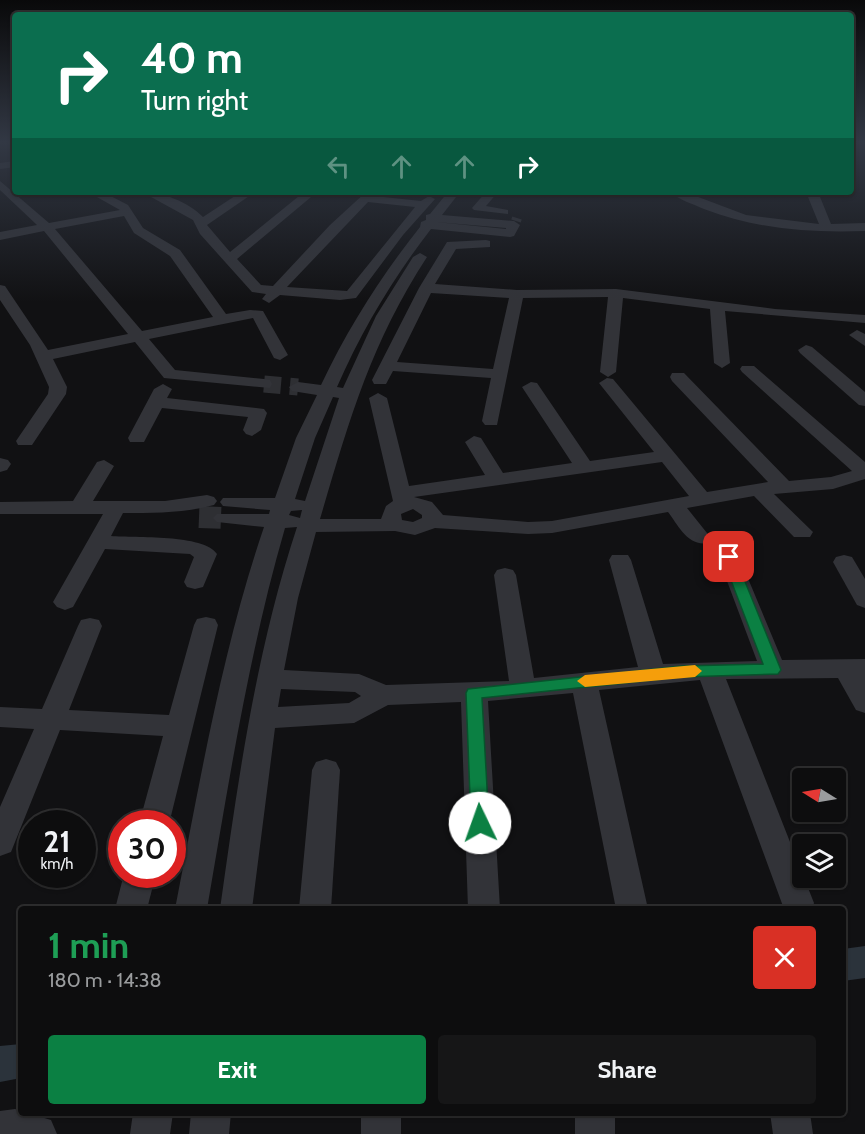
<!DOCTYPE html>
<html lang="en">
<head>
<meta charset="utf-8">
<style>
  body { margin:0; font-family:Cabin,sans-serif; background:#161617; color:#f1f3f6; height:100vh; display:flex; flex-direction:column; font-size:22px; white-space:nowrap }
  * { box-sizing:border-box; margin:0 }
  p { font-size:20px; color:#9a9c9e }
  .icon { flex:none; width:33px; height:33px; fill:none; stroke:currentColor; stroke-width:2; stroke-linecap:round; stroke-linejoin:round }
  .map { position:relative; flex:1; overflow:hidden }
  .sheet { position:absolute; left:18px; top:906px; width:828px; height:210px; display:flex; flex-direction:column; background:#0d0d0e; border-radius:6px; box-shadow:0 2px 4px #0004,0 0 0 2px #2d2d2e }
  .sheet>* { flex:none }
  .banner { position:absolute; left:12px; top:12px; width:842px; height:183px; border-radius:6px; box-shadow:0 2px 4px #0004,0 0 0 2px #2d2d2e; background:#0b6e4f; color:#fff; overflow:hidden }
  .needle { width:39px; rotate:281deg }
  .tools { position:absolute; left:792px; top:768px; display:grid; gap:12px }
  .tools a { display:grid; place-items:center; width:54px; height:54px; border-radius:6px; background:#0d0d0e; box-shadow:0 2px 4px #0004,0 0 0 2px #2d2d2e; font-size:30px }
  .speed { position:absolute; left:18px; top:810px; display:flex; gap:12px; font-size:30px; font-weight:700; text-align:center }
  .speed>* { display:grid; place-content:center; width:78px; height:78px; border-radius:50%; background:#0d0d0e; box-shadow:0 2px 4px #0004,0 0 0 2px #2d2d2e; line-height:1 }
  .speed small { font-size:15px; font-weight:400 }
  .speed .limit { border:9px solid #d22; background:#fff; color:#111 }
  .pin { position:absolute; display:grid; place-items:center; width:51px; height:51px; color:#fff; margin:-26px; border-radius:12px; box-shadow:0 3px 9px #0006 }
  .me { position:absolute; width:66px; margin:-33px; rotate:357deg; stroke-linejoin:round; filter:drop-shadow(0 0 4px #0008) }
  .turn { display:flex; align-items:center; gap:21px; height:126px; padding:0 30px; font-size:27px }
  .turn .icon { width:78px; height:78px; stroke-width:2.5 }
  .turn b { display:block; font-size:42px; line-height:51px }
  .lanes { display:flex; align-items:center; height:57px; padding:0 30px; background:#0003; justify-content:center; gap:30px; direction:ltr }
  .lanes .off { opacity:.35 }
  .round { display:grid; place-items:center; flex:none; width:63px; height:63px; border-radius:6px; background:#161617 }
  .overview { display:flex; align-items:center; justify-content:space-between; height:102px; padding:0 30px }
  h1 { font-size:36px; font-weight:700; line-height:45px; color:#1e9e55 }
  .primary-button { display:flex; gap:12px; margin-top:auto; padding:12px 30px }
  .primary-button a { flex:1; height:69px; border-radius:6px; background:#0b8043; color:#fff; font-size:24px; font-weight:700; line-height:69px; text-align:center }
  .primary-button a+a { background:#161617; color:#f1f3f6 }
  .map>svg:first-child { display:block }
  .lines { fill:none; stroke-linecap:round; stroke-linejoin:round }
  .canal { fill:#2b333b; fill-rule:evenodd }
  .minor-tunnel-far2 { stroke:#2e2f33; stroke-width:10; stroke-dasharray:10 5; stroke-linecap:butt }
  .minor-tunnel-far1 { stroke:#2e2f33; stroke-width:17; stroke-dasharray:17 9; stroke-linecap:butt }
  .minor-tunnel { stroke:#2e2f33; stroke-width:22; stroke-dasharray:22 11; stroke-linecap:butt }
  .minor { fill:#323338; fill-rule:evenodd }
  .route { fill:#0b8043; stroke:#07532c; stroke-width:1.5 }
  .slow { fill:#f59e0b }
</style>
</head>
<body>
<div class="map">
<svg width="865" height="1134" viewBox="0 0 865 1134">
  <rect width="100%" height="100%" fill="#111113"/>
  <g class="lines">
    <g class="canal">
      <polygon points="865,946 865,978 843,981 843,949"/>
      <polygon points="21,1044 21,1078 0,1082 0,1046"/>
    </g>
    <polyline class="minor-tunnel-far2" points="516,221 517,218"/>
    <polyline class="minor-tunnel-far1" points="264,384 298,387"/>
    <polyline class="minor-tunnel" points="199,517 224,518"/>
    <g class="minor">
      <polygon points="15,161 15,167 0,169 0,163"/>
      <path d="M 0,181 L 49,223 L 120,210 L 88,192 L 103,192 L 128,205 L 143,228 L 180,250 L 226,314 L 250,310 L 263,311 L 288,355 L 280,360 L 274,358 L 253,318 L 149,339 L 175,370 L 264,379 L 270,380 L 272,384 L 270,388 L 164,378 L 135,342 L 53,359 L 67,387 L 66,394 L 32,445 L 18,445 L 16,441 L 48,394 L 49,387 L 30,345 L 0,300 L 0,285 L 5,286 L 48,350 L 128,334 L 44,231 L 0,240 L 0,232 L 37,225 L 0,190 ZM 124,216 L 134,233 L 170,256 L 213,317 L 142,331 L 55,229 Z"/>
      <path d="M 142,192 C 163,192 188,202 203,217 L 241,192 L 255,192 L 207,225 L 230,252 L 304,192 L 317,192 L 237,259 L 261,285 L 273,286 L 330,225 L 366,192 L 378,192 L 374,196 L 421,201 L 429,196 L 435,199 L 403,235 L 356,298 L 340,300 L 280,295 L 269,303 L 262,299 L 266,294 L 252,292 L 200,234 L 193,220 ZM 368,202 L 415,207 L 347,291 L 287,287 Z"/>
      <path d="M 448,192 L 460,192 L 442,215 L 514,221 L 520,225 L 514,236 L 510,237 L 431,229 C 393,278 362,330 337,387 L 343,388 L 376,316 L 413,257 L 420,253 L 427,257 C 370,345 349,421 320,519 L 381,519 L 386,506 L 393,501 L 369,398 L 378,393 L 387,398 L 409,486 L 485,475 L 465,442 L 474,436 L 481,438 L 503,473 L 572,463 L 522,387 L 531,382 L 537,383 L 590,461 L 654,452 L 599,383 L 607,378 L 613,379 L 707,492 L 768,482 L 672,381 L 670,377 L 672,373 L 684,373 L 789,481 L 831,477 L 852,471 L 742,372 L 740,369 L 742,366 L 754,366 L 865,462 L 865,479 L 833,489 L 774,494 L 813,532 L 810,537 L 794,537 L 754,496 L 687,508 L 711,538 L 708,543 C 688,547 678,525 668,512 L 552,533 L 528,534 L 435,528 L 415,535 L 395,531 L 316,532 L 298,598 L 284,670 L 359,674 L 386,685 L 509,681 L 494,575 L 497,570 L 505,568 L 513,570 L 516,575 L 534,678 L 638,667 L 609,560 L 612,555 L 628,555 L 631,560 L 663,664 L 757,661 L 718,557 L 721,552 L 737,552 L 782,660 L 865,659 L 865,713 L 856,710 L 838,678 L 726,679 L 814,903 L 812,909 L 784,909 L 700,680 L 599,690 L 648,909 L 616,909 L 573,693 L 488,701 L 500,909 L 468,909 L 461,702 L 388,705 L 354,723 L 275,728 L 252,909 L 220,909 C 238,780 256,651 297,527 L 285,528 C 249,652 229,781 207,909 L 175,909 C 200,781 222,650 264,527 L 217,522 L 213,518 L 217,514 L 269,514 L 270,510 L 223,506 L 220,502 L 223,498 L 275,498 L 296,438 L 317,395 L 292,391 L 289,387 L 298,382 L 321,385 C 348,328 381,276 420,227 L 421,222 L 426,220 L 426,215 L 430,214 ZM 436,222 L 506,228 L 506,229 ZM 333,397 L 339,398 L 305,501 L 295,499 L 315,438 ZM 662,462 L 689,496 L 552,521 L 528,522 L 443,515 L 432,502 L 414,497 ZM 413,509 L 422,515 L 422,518 L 413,522 L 402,520 L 401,514 ZM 302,510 L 300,518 L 289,515 L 291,511 ZM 281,689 L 355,692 L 361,696 L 349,703 L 278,707 Z"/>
      <polygon points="486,192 498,192 486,206 508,210 508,214 474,210 472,208"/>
      <path d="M 670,192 L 685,192 L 746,215 L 819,224 L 806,192 L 818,192 L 831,224 L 865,223 L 865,231 C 810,233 756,229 704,209 C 693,204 679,200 670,192 Z"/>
      <path d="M 486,240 L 490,241 L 490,247 L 456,249 L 435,284 L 517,290 L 616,289 L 775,309 L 865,315 L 865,323 L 725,311 L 730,363 L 722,368 L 714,363 L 710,309 L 623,298 L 616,372 L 608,377 L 600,372 L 608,297 L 523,298 L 497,425 L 485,425 L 482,421 L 491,378 L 393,371 L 386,384 L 374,384 L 372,380 L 419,288 L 447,242 ZM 431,293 L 509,298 L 493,369 L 397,362 Z"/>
      <polygon points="857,330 865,334 865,346 849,335"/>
      <polygon points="806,345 812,347 865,392 865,406 859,405 800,353 798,350"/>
      <polygon points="163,384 172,389 167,398 264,409 267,413 261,430 252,436 246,434 243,430 248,417 162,408 144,442 130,442 128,438 154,389"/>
      <polygon points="0,458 8,460 11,464 7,470 0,472"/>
      <path d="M 104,460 L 114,466 L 93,501 L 165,501 L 207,495 L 214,497 L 217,501 L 214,505 C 184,513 154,513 123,513 L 111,536 C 135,538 204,534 217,554 L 203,587 L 195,589 L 187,587 L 184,582 L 194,557 L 190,554 L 105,549 L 73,607 L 65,610 L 57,607 L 53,602 L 103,514 L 0,514 L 0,502 L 73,501 L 97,462 Z"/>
      <polygon points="844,555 852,557 865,579 865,608 857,605 833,562 836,557"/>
      <polygon points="206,617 215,619 218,625 169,824 139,824 163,736 60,730 11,852 0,856 0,807 34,729 0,727 0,707 42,709 78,626 81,620 90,618 99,620 102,626 69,710 169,715 194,625 197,619"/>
      <polygon points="326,759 336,762 340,770 331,909 299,909 312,770 316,762"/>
      <polygon points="124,874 156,874 147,909 115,909"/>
      <polygon points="15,1109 51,1120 57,1134 0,1134 0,1111"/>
      <polygon points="133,1113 173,1113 170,1134 130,1134"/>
      <polygon points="191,1113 231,1113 229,1134 189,1134"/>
      <rect x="361" y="1113" width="40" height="21"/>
      <rect x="575" y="1113" width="40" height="21"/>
      <polygon points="770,1113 810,1113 813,1134 773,1134"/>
    </g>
  </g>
  <linearGradient id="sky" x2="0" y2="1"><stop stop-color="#09090a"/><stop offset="0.47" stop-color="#323844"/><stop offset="1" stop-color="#323844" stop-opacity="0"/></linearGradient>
  <rect width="865" height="302" fill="url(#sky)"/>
  <polygon class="route" points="729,553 735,557 781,670 778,674 682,677 482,698 489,823 487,828 480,830 474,828 471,823 466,693 468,689 682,666 763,664 722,557"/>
  <polygon class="slow" points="695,665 702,671 695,677 585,687 577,681 585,675"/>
</svg>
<div class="tools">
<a><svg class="needle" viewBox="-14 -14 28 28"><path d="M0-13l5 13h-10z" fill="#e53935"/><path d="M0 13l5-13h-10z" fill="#9a9c9e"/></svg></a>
<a><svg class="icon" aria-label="layers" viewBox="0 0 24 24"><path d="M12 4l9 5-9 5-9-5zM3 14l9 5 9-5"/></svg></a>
</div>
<div class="speed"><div>21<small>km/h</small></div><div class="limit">30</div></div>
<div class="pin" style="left:729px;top:557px;background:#d93025"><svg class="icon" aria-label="arrive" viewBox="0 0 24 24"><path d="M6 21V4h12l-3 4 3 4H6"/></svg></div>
<svg class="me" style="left:480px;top:823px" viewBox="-20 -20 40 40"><circle r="19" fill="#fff"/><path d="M0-13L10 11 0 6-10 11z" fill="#0b8043"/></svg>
<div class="banner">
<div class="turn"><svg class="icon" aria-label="right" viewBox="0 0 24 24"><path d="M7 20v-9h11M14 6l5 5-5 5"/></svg><div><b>40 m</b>Turn right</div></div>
<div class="lanes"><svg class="icon off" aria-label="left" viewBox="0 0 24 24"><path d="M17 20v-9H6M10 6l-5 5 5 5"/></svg><svg class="icon off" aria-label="ahead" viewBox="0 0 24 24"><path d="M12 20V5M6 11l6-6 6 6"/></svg><svg class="icon off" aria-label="ahead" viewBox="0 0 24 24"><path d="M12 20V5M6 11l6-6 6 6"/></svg><svg class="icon" aria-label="right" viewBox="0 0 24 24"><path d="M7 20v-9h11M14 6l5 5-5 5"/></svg></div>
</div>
<section class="sheet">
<div class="overview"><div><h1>1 min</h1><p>180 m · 14:38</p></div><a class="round" style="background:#d93025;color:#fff"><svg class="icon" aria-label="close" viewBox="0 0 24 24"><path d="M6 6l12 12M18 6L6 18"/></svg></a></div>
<div class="primary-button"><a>Exit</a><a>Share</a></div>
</section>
</div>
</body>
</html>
